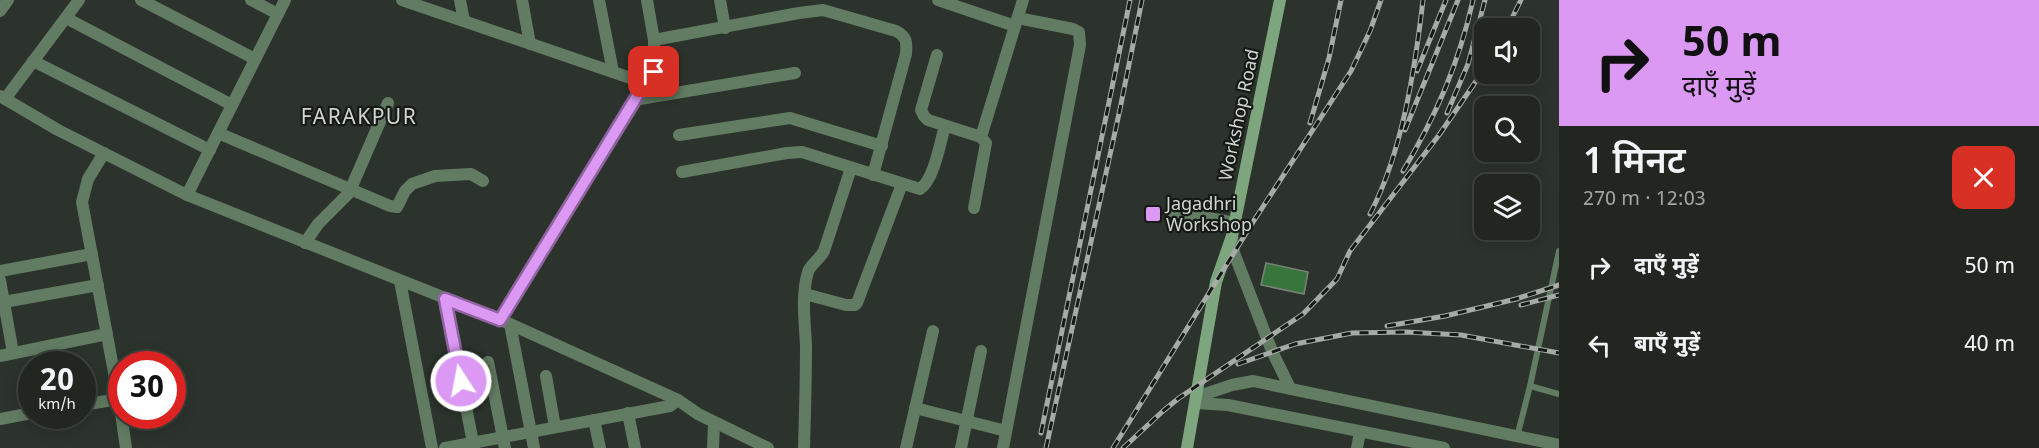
<!DOCTYPE html>
<html lang="hi">
<head>
<meta charset="utf-8">
<style>
  body { margin:0; font-family:Georgia,"Noto Sans Devanagari",serif; background:#292e2a; color:#f1f3f6; height:100vh; display:flex; flex-direction:column; font-size:22px; white-space:nowrap }
  * { box-sizing:border-box; margin:0 }
  p { font-size:20px; color:#a2a5a5 }
  .icon { flex:none; width:33px; height:33px; fill:none; stroke:currentColor; stroke-width:2; stroke-linecap:round; stroke-linejoin:round }
  .map { position:relative; flex:1; overflow:hidden }
  .drawer { display:flex; flex-direction:column; background:#212621; width:480px }
  .drawer>* { flex:none }
  .banner { background:#dc99f4; color:#111; overflow:hidden }
  .buttons { position:absolute; left:1474px; top:18px; display:grid; gap:12px }
  .buttons a { display:grid; place-items:center; width:66px; height:66px; border-radius:12px; background:#212621; box-shadow:0 3px 15px #0003,0 0 0 2px #3e433f; font-size:30px }
  .speed { position:absolute; left:18px; top:351px; display:flex; gap:12px; font-size:30px; font-weight:700; text-align:center }
  .speed>* { display:grid; place-content:center; width:78px; height:78px; border-radius:50%; background:#212621; box-shadow:0 3px 15px #0003,0 0 0 2px #3e433f; line-height:1 }
  .speed small { font-size:15px; font-weight:400 }
  .speed .limit { border:9px solid #d22; background:#fff; color:#111 }
  .pin { position:absolute; display:grid; place-items:center; width:51px; height:51px; color:#fff; margin:-26px; border-radius:12px; box-shadow:0 3px 9px #0006 }
  .me { position:absolute; width:66px; margin:-33px; rotate:349deg; stroke-linejoin:round; filter:drop-shadow(0 0 4px #0008) }
  .turn { display:flex; align-items:center; gap:21px; height:126px; padding:0 24px; font-size:27px }
  .turn .icon { width:78px; height:78px; stroke-width:2.5 }
  .turn b { display:block; font-size:42px; line-height:51px }
  .round { display:grid; place-items:center; flex:none; width:63px; height:63px; border-radius:12px; background:#292e2a }
  .head { display:flex; align-items:center; justify-content:space-between; height:102px; padding:0 24px }
  h1 { font-size:36px; font-weight:600; line-height:45px }
  ul { padding:0; list-style:none }
  li { display:flex; align-items:center; gap:18px; height:78px; padding:0 24px }
  li div { flex:1 }
  li b { display:block; font-size:22px }
  li em { font-style:normal }
  main { display:flex; flex:1; min-height:0 }
  .map>svg:first-child { display:block }
  .building { fill:#37753d; stroke:#798279; stroke-width:1.5 }
  .lines { fill:none; stroke-linecap:round; stroke-linejoin:round }
  .service { stroke:#627c63; stroke-width:6 }
  .minor { stroke:#627c63; stroke-width:12 }
  .tertiary { stroke:#627c63; stroke-width:12 }
  .secondary { stroke:#7da67e; stroke-width:12 }
  .rail-casing { stroke:#a5aba5; stroke-width:5 }
  .rail { stroke:#161a16; stroke-width:3; stroke-dasharray:9; stroke-linecap:butt }
  .route-casing { stroke:#8f639f; stroke-width:15 }
  .route { stroke:#dc99f4; stroke-width:10 }
  .poi-dot { fill:#dc99f4; stroke:#161a16; stroke-width:2 }
  .labels { text-anchor:middle; stroke-width:4.5; stroke-linejoin:round; paint-order:stroke }
  .street-label { font-size:18px; fill:#d0d5d0; stroke:#161a16 }
  .poi-label { font-size:18px; fill:#d0d5d0; stroke:#161a16; text-anchor:start }
  .quarter-label { font-size:21px; letter-spacing:1.5px; fill:#d0d5d0; stroke:#161a16 }
</style>
</head>
<body>
<main>
<div class="map">
<svg width="1559" height="448" viewBox="0 0 1559 448">
  <rect width="100%" height="100%" fill="#2c332c"/>
  <polygon class="building" points="1266,263 1308,272 1304,294 1261,285"/>
  <g class="lines">
    <g class="service">
      <polyline points="1530,386 1559,394"/>
      <polyline points="1517,437 1530,386 1559,251"/>
    </g>
    <g class="minor">
      <polyline points="141,0 255,59"/>
      <polyline points="251,0 278,14"/>
      <polyline points="402,0 645,83"/>
      <polyline points="460,0 464,21"/>
      <polyline points="522,0 530,44"/>
      <polyline points="599,0 613,72"/>
      <polyline points="720,0 725,28"/>
      <polyline points="938,0 1015,26"/>
      <polyline points="0,11 8,0"/>
      <polyline points="66,18 232,105"/>
      <path d="M 654,40 L 799,13 L 823,10 L 896,31 C 907,37 907,42 906,54 L 873,175"/>
      <polyline points="937,55 921,110 924,116 928,120 981,137 986,143 974,208"/>
      <polyline points="33,61 210,150"/>
      <polyline points="634,100 795,73"/>
      <polyline points="218,133 390,206 397,207 405,191 412,184 435,176 471,174 483,181"/>
      <polyline points="679,135 790,118 882,146"/>
      <polyline points="981,137 1023,0"/>
      <path d="M 682,172 L 787,153 L 802,152 L 920,189 C 934,180 940,143 945,126"/>
      <polyline points="187,195 285,0"/>
      <polyline points="1172,211 1235,223"/>
      <polyline points="1232,236 1234,253 1272,351 1290,388"/>
      <polyline points="305,243 318,224 349,193 388,103"/>
      <polyline points="0,271 92,254"/>
      <polyline points="0,280 13,353"/>
      <polyline points="400,281 432,448"/>
      <polyline points="805,294 846,305 855,305 857,303 902,184"/>
      <polyline points="445,299 474,448"/>
      <polyline points="4,302 98,285"/>
      <polyline points="500,320 654,72 654,40 647,0"/>
      <polyline points="510,324 534,448"/>
      <polyline points="0,356 107,334"/>
      <polyline points="488,362 505,448"/>
      <polyline points="546,376 555,427"/>
      <polyline points="1196,397 1232,385 1253,381 1559,445"/>
      <polyline points="119,399 126,448"/>
      <polyline points="1196,403 1228,405 1444,448"/>
      <polyline points="82,405 119,399 82,202 88,179 104,153"/>
      <polyline points="915,408 1006,431"/>
      <polyline points="628,413 635,448"/>
      <polyline points="0,419 32,413"/>
      <polyline points="594,420 600,448"/>
      <polyline points="445,448 670,406 678,400"/>
      <polyline points="713,448 714,423"/>
      <path d="M 804,448 C 805,414 806,380 806,346 C 805,323 801,295 808,272 C 810,265 819,260 824,251 L 851,168"/>
      <polyline points="906,448 933,331"/>
      <polyline points="961,448 981,351"/>
      <polyline points="1003,448 1080,45 1079,32 1073,29 1018,18"/>
      <polyline points="1357,448 1360,432"/>
    </g>
    <g class="tertiary">
      <polyline points="0,96 58,130 187,195 510,324 678,400 698,414 768,448"/>
      <polyline points="5,99 79,0"/>
    </g>
    <polyline class="secondary" points="1187,448 1216,282 1232,236 1280,0"/>
    <g class="rail-casing">
      <g id="rail">
        <polyline points="1507,28 1521,0"/>
        <polyline points="1417,71 1446,0"/>
        <polyline points="1447,113 1468,64 1485,0"/>
        <polyline points="1310,123 1329,58 1341,0"/>
        <polyline points="1405,130 1458,0"/>
        <path d="M 1403,171 C 1436,116 1459,63 1473,0"/>
        <path d="M 1370,214 C 1402,153 1415,69 1423,0"/>
        <polyline points="1521,305 1559,295"/>
        <polyline points="1387,326 1445,316 1516,299 1559,285"/>
        <polyline points="1238,364 1295,344 1352,333 1406,332 1461,335 1559,353"/>
        <polyline points="1041,433 1130,0"/>
        <polyline points="1046,448 1120,109 1142,0"/>
        <polyline points="1113,448 1253,222 1351,71 1370,31 1381,0"/>
        <polyline points="1123,448 1163,411 1179,398 1303,314 1337,279 1350,251 1439,135 1485,68"/>
      </g>
    </g>
    <use href="#rail" class="rail"/>
  </g>
  <g class="lines">
    <g class="route-casing">
      <polyline id="route" points="461,381 445,299 500,320 645,83 654,72"/>
    </g>
    <use href="#route" class="route"/>
  </g>
  <rect class="poi-dot" x="1145" y="206" width="16" height="16" rx="3"/>
  <g class="labels">
    <g class="street-label">
      <text transform="translate(1239 115) rotate(-78)" y="6">Workshop Road</text>
    </g>
    <g class="poi-label">
      <text x="1166" y="210">Jagadhri<tspan x="1166" dy="21">Workshop</tspan></text>
    </g>
    <g class="quarter-label">
      <text x="359" y="124">FARAKPUR</text>
    </g>
  </g>
</svg>
<div class="buttons">
<a><svg class="icon" aria-label="sound" viewBox="0 0 24 24"><path d="M4 9h4l5-4v14l-5-4H4zM17 9q2 3 0 6"/></svg></a>
<a><svg class="icon" aria-label="search" viewBox="0 0 24 24"><circle cx="10" cy="10" r="6"/><path d="M15 15l6 6"/></svg></a>
<a><svg class="icon" aria-label="layers" viewBox="0 0 24 24"><path d="M12 4l9 5-9 5-9-5zM3 14l9 5 9-5"/></svg></a>
</div>
<div class="speed"><div>20<small>km/h</small></div><div class="limit">30</div></div>
<div class="pin" style="left:654px;top:72px;background:#d93025"><svg class="icon" aria-label="arrive" viewBox="0 0 24 24"><path d="M6 21V4h12l-3 4 3 4H6"/></svg></div>
<svg class="me" style="left:461px;top:381px" viewBox="-20 -20 40 40"><circle r="17" fill="#dc99f4" stroke="#fff" stroke-width="3"/><path d="M0-11L8 9 0 5-8 9z" fill="#fff"/></svg>
</div>
<section class="drawer">
<div class="banner">
<div class="turn"><svg class="icon" aria-label="right" viewBox="0 0 24 24"><path d="M7 20v-9h11M14 6l5 5-5 5"/></svg><div><b>50 m</b>दाएँ मुड़ें</div></div>
</div>
<div class="head"><div><h1>1 मिनट</h1><p>270 m · 12:03</p></div><a class="round" style="background:#d93025;color:#fff"><svg class="icon" aria-label="close" viewBox="0 0 24 24"><path d="M6 6l12 12M18 6L6 18"/></svg></a></div>
<ul>
<li><svg class="icon" aria-label="right" viewBox="0 0 24 24"><path d="M7 20v-9h11M14 6l5 5-5 5"/></svg><div><b>दाएँ मुड़ें</b></div><em>50 m</em></li>
<li><svg class="icon" aria-label="left" viewBox="0 0 24 24"><path d="M17 20v-9H6M10 6l-5 5 5 5"/></svg><div><b>बाएँ मुड़ें</b></div><em>40 m</em></li>
</ul>
</section>
</main>
</body>
</html>
